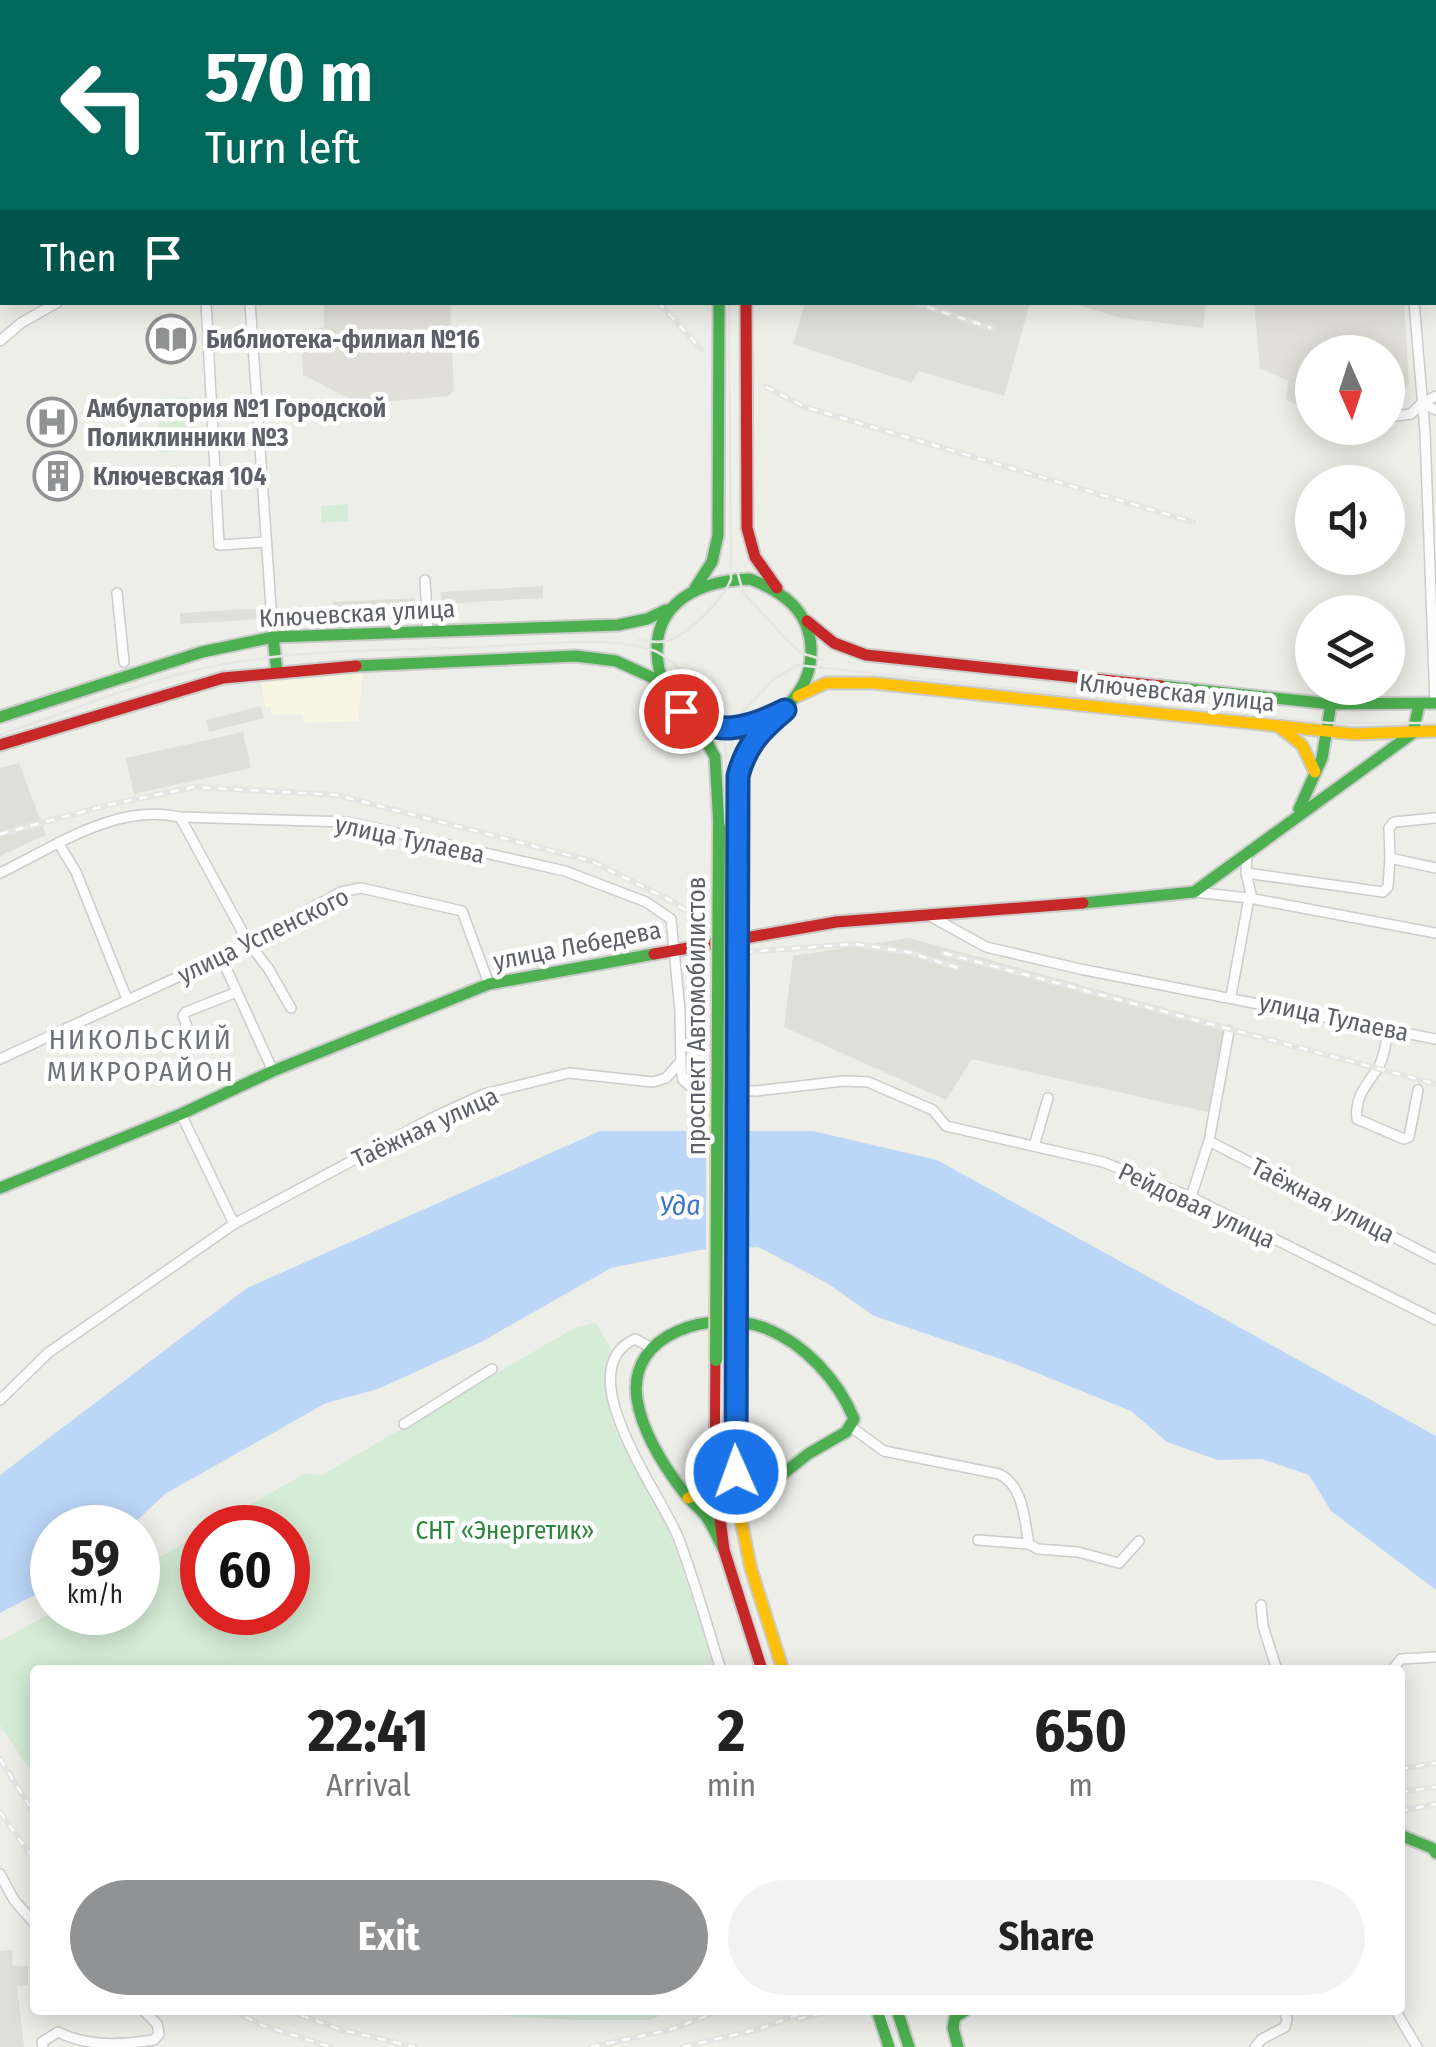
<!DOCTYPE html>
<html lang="en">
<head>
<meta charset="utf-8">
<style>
  body { margin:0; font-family:"Fira Sans Condensed",sans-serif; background:#f2f2f2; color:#222; height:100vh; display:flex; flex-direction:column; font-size:38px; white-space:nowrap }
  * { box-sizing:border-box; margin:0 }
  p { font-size:32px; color:#767676 }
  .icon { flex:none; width:55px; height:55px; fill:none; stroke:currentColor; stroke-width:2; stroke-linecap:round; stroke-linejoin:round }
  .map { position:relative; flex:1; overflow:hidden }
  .panel { position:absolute; left:30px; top:1665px; width:1375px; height:350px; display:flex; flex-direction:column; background:#fff; border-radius:10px; box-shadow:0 5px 25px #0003 }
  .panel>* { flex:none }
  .guide { position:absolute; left:0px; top:0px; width:1438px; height:305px; box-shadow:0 5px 25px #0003; background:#00695c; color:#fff; overflow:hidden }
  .needle { width:65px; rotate:177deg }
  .fabs { position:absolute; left:1295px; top:335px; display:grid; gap:20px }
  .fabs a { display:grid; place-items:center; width:110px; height:110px; border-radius:50%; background:#fff; box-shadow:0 5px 25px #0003; font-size:50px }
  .speed { position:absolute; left:30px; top:1505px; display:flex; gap:20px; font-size:50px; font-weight:700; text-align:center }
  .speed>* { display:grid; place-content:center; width:130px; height:130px; border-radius:50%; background:#fff; box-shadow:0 5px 25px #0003; line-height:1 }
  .speed small { font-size:25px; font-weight:400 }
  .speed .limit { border:15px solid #d22; background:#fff; color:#111 }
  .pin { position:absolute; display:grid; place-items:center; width:85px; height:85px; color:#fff; margin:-42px; border:5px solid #fff; border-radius:50%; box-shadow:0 2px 10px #0007 }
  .me { position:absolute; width:110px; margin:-55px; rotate:358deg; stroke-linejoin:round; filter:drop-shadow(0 0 8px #0008) }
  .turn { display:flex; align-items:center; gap:35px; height:210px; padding:0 40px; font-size:45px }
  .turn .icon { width:130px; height:130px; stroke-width:2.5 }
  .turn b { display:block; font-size:70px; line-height:85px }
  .then { display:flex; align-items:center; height:95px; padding:0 40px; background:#0003; gap:20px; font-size:38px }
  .eta { display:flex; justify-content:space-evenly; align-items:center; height:170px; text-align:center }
  .eta b { font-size:60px; font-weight:700; line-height:70px }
  .cta { display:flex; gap:20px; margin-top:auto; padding:20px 40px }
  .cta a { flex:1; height:115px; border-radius:60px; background:#909294; color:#fff; font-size:40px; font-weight:700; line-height:115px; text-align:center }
  .cta a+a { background:#f2f2f2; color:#222 }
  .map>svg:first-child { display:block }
  .commercial { fill:#f7f6e2 }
  .industrial { fill:#dfdfda }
  .education { fill:#e0dfd8 }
  .green { fill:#d5ecd6 }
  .water { fill:#bcd6f8 }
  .pier { fill:#eeeee9 }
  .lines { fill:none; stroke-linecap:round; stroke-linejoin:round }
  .street-casing { stroke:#cbcccb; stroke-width:12 }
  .fast-casing { stroke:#cacbca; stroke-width:15 }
  .slow-casing { stroke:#cacbca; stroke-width:15 }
  .jam-casing { stroke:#cacbca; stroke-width:15 }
  .street { stroke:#fcfcfc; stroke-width:9 }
  .fast { stroke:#4caf50; stroke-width:11 }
  .slow { stroke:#ffc107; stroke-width:11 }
  .jam { stroke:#c62828; stroke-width:11 }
  .tram { stroke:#e5e5e4; stroke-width:2.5 }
  .rail-casing { stroke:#e5e5e4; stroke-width:6 }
  .rail { stroke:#fff; stroke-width:2.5; stroke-dasharray:8; stroke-linecap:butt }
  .fast-bridge-casing { stroke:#d7d3b5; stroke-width:16; stroke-linecap:butt }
  .fast-bridge { stroke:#4caf50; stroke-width:12 }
  .route-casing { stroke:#114b97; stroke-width:25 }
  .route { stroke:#1a73e8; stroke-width:18 }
  .labels { text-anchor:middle; stroke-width:9; stroke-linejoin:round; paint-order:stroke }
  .poi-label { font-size:25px; font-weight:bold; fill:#5d6067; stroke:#fff; text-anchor:start }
  .street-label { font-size:25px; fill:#5d6067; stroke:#fff }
  .park-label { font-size:25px; fill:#2e853e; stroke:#fff }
  .neighbourhood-label { font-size:28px; letter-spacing:2.5px; fill:#6e7279; stroke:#fff }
  .water-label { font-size:28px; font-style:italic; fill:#3f71cd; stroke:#fff }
</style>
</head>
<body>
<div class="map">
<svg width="1436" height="2047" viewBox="0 0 1436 2047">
  <rect width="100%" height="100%" fill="#eeeee9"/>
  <polygon class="commercial" points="363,672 358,721 303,723 302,714 271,715 271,707 265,707 260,679"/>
  <g class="industrial">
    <polygon points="805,303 805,302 1030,303 1004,396 918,371 912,383 793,344"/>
    <polygon points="1071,303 1206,303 1203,328 1121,318"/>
    <polygon points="543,586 543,598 442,604 441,592"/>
    <polygon points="415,598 415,608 333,612 333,602"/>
    <polygon points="263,608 263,619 180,624 180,613"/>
    <polygon points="261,706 264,718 209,732 206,720"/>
    <polygon points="243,732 251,768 134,794 126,758"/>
    <polygon points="19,763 46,835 0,856 0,768"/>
    <polygon points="909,938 1234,1027 1216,1114 972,1059 946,1100 784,1027 793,956"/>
    <polygon points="12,1950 13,1966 28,1966 28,1985 17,1986 24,2047 0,2047 0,1951"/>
  </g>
  <g class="education">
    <polygon points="324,303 450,303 454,390 448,396 360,404 303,375 301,333 324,327"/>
    <polygon points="1254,303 1404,303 1409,384 1396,401 1388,401 1388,352 1312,352 1312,406 1301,406 1286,400 1288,381 1260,368"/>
  </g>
  <g class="green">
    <polygon points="186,0 377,0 378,2 187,2"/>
    <polygon points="194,397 198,450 160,452 158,398"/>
    <polygon points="348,504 348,521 321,523 321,506"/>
    <path d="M 596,1323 L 611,1349 C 587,1419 646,1475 671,1536 C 688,1579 700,1626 715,1670 L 35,1670 L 35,1778 L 0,1725 L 0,1641 L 47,1615 L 138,1612 L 138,1570 L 202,1532 L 202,1612 L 288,1612 L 288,1528 L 211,1527 L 306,1473 L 322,1475 L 576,1327 Z"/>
    <polygon points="402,2010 672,2010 651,2020 573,2020"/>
  </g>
  <polygon class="water" points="600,1131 813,1131 937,1160 1436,1436 1436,1590 1331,1511 1309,1475 1262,1459 1218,1460 1167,1442 1131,1411 1012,1363 874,1316 827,1283 758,1247 700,1250 611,1268 481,1342 378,1389 326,1403 165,1494 130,1527 52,1528 52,1586 0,1613 0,1475 247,1288"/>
  <polygon class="pier" points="706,1126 741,1126 740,1253 706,1255"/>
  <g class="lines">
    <g class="street-casing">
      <g id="street">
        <polyline points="1251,0 1261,2"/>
        <polyline points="806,2 807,0"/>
        <polyline points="1014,2 1015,0"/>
        <polyline points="1289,2 1290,0"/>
        <polyline points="1435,47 1436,47"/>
        <polyline points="206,302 219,545 266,542"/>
        <polyline points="250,302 273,637"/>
        <polyline points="1414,302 1425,432 1435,703"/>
        <polyline points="0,341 21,323 58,302"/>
        <polyline points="1422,403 1436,410"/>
        <polyline points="1388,417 1411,414 1422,403 1436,396"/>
        <polyline points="425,580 428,631"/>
        <polyline points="117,593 124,662"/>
        <polyline points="180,817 248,942 268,968 291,1008"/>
        <polyline points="1436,818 1394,822 1389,828 1390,858 1436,868"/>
        <polyline points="59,844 76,872 127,999"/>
        <polyline points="1247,854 1246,873 1252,898"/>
        <path d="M 0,873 C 56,846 116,803 180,817 L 348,822 L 565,871 L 646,902 L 671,919 L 680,1011 L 681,1070 L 683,1080 L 692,1088 L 756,1091 L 844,1081 L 868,1082 L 933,1110 L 946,1126 L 1103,1162 L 1191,1197 L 1436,1320"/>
        <polyline points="1246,873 1383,892 1388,887 1390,858"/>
        <polyline points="1194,892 1249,898 1436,933"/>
        <polyline points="930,916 986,947 1080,969 1436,1039"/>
        <polyline points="221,957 273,1071"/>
        <polyline points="1231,996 1249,898"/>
        <path d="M 1389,1028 C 1386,1040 1384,1059 1378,1068 C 1368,1083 1354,1097 1357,1119 L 1404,1139 L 1409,1137 L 1418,1090"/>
        <polyline points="191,1037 183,1016 186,1012 237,992"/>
        <polyline points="0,1059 221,957 341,892 361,888 462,911 489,984"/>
        <polyline points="181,1114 234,1224 432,1118 484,1094 569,1073 653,1082 666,1078 680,1062"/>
        <polyline points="1209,1141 1436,1259"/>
        <polyline points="1034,1146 1048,1098"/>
        <polyline points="1191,1197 1209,1141 1229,1031"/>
        <path d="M 650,1347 L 635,1339 C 566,1370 662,1496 678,1537 C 695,1581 707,1626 721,1670"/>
        <polyline points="0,1400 48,1353 234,1224"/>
        <polyline points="404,1424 492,1369"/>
        <path d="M 851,1427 L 884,1451 L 999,1474 C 1024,1486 1024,1519 1029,1544 L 1038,1549 L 1078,1552 L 1119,1563 L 1139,1541"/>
        <polyline points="978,1540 1029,1544"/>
        <polyline points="1261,1605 1263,1626 1277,1670"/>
        <polyline points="1392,1670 1401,1659 1436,1657"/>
        <polyline points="0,1874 14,1900 35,1924"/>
        <polyline points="1395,2010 1417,2047"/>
        <path d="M 43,2047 L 42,2042 L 58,2032 C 88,2047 121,2045 154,2040 L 159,2034 L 157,2024 L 143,2010"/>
        <polyline points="1255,2047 1262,2039 1285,2027 1287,2019 1284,2010"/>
      </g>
    </g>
    <g class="fast-casing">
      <g id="fast">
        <polyline points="740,0 740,2"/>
        <path d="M 750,579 C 783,592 809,610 811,648 C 814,732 685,763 661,677 C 643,610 690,581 750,579 Z"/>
        <polyline points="695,588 712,562 718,535 719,302"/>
        <polyline points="273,637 277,672"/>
        <polyline points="356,666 576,656 616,661 662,682"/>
        <polyline points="1161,686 1331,704 1436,703"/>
        <polyline points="0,717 202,652 273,637 618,625 647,619 666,610"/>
        <polyline points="697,724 715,757 719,826"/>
        <polyline points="1299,809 1322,758 1331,704"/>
        <path d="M 737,826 C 738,787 740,754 768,724"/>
        <polyline points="1083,903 1194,892 1413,733 1419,704"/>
        <polyline points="0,1188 181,1114 273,1071 489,984 654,954"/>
        <path d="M 724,1550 C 718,1539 713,1526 706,1516 C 700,1508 691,1502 685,1494 C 665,1468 642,1432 637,1399 C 627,1331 714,1309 765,1328 C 805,1344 838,1380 854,1419 L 846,1432 L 808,1454 L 739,1509"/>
        <polyline points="1400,1835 1432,1848 1436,1853"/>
        <polyline points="877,2010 889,2047"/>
        <polyline points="897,2010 909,2047"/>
        <polyline points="958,2047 953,2028 955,2017 966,2010"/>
      </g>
    </g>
    <g class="slow-casing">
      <g id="slow">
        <polyline points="714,0 714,2"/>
        <polyline points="798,696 826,683 873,683 1354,734 1436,731"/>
        <polyline points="1278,726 1302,745 1315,772"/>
        <polyline points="734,1360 738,1506 751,1569 783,1670"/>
        <polyline points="688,1498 710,1489 715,1479"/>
      </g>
    </g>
    <g class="jam-casing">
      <g id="jam">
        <polyline points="746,302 747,528 755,557 777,588"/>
        <polyline points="807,621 834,643 866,655 1161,686"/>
        <polyline points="0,745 223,678 356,666"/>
        <polyline points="654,954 836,922 1083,903"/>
        <polyline points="716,1360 715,1479 724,1550 762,1670"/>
      </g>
    </g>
    <use href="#street" class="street"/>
    <use href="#fast" class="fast"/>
    <use href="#slow" class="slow"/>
    <use href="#jam" class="jam"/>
    <g class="tram">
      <polyline points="722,0 722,2"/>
      <polyline points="736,567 743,592 786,639 801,653 824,660"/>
      <path d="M 638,640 C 648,641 660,644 670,640 C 690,632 724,599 731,579 L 729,302"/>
      <path d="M 0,735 C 74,710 155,675 231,663 C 318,648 409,651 496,646 C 542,644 612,635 655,651 C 673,658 712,704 721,722 C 726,733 725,748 726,759 L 721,1452 L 732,1547 L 770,1670"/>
      <polyline points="732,746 736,719 774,679 797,665 1329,723 1436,723"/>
      <polyline points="884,2010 897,2047"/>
    </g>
    <g class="rail-casing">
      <g id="rail">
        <polyline points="1435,68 1436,67"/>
        <polyline points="0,288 2,286"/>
        <polyline points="658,302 701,349"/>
        <polyline points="912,302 991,328"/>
        <polyline points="766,387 805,407 1193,522"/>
        <polyline points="0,834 108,805 194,787 337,795 591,861 672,901 746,952 855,944 908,952 958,968"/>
        <polyline points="944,953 1436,1084"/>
        <polyline points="0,1759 35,1815"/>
        <polyline points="1400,1769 1436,1763"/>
        <polyline points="1400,1792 1436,1787"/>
        <polyline points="1400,1811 1436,1804"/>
        <polyline points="0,1812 35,1861"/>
        <polyline points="231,2010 264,2026 331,2047"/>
        <polyline points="286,2010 342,2030 415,2047"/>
        <polyline points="798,2019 834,2010"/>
        <polyline points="591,2047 669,2030 722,2010"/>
        <polyline points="683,2047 759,2029 810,2010"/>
      </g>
    </g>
    <use href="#rail" class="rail"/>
    <g class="fast-bridge-casing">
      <g id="fast-bridge">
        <polyline points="716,1360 719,826"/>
        <polyline points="734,1360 737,826"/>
      </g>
    </g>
    <use href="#fast-bridge" class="fast-bridge"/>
  </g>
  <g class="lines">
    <g class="route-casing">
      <path id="route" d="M 681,711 C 717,738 747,729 785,710 C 761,730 746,745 738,776 L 736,1472"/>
    </g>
    <use href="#route" class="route"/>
  </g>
  <defs>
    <g id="library-ring" transform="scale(2.5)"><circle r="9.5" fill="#fff" stroke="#909294" stroke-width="1.5"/><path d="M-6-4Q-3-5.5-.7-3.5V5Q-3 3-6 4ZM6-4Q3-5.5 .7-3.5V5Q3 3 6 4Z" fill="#909294"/></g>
    <g id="hospital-ring" transform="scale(2.5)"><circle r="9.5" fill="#fff" stroke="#909294" stroke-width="1.5"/><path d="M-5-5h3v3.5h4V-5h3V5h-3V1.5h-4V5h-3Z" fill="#909294"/></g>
    <g id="building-ring" transform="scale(2.5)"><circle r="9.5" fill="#fff" stroke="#909294" stroke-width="1.5"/><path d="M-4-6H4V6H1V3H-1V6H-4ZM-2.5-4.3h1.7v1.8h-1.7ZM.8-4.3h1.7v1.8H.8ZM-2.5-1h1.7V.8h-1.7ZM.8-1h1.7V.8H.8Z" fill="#909294"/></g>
  </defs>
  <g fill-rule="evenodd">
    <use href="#library-ring" x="171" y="339"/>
    <use href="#hospital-ring" x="52" y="422"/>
    <use href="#building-ring" x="58" y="476"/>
  </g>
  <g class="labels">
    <g class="poi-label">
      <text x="206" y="348">Библиотека-филиал №16</text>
      <text x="87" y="417">Амбулатория №1 Городской<tspan x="87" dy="29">Поликлинники №3</tspan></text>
      <text x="93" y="485">Ключевская 104</text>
    </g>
    <g class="street-label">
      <text transform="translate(357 613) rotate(-3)" y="9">Ключевская улица</text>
      <text transform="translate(1177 692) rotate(6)" y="9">Ключевская улица</text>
      <text transform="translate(410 839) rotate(12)" y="9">улица Тулаева</text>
      <text transform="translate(263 935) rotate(-26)" y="9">улица Успенского</text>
      <text transform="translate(577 945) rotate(-11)" y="9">улица Лебедева</text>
      <text transform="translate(696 1016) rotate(-90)" y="9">проспект Автомобилистов</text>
      <text transform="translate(1334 1017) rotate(12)" y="9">улица Тулаева</text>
      <text transform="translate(425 1127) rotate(-25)" y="9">Таёжная улица</text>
      <text transform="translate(1323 1200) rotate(27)" y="9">Таёжная улица</text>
      <text transform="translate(1197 1205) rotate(25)" y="9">Рейдовая улица</text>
    </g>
    <g class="park-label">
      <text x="505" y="1539">СНТ «Энергетик»</text>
    </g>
    <g class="neighbourhood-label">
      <text x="141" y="1049">НИКОЛЬСКИЙ<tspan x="141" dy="32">МИКРОРАЙОН</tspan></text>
    </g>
    <g class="water-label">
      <text transform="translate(680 1205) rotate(-2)" y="10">Уда</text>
    </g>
  </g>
</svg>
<div class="fabs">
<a><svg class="needle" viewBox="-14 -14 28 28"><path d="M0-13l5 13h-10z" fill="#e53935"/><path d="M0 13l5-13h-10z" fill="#767676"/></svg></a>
<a><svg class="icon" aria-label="sound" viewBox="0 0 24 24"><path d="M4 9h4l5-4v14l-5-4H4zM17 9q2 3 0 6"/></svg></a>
<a><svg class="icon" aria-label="layers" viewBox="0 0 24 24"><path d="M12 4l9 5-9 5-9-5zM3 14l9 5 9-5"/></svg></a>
</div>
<div class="speed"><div>59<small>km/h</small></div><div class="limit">60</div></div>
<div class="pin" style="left:681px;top:711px;background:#d93025"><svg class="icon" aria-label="arrive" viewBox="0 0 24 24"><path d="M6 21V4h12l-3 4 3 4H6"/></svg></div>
<svg class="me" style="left:736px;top:1472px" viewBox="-20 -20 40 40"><circle r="17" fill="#1a73e8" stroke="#fff" stroke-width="3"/><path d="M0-11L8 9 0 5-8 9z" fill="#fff"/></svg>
<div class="guide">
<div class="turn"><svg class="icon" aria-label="left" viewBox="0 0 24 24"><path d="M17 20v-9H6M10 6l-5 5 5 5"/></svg><div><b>570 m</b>Turn left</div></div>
<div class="then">Then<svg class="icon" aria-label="arrive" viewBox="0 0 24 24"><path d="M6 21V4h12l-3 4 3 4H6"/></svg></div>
</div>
<section class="panel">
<div class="eta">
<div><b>22:41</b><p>Arrival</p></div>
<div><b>2</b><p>min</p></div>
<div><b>650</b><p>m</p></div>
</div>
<div class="cta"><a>Exit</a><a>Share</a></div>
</section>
</div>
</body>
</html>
